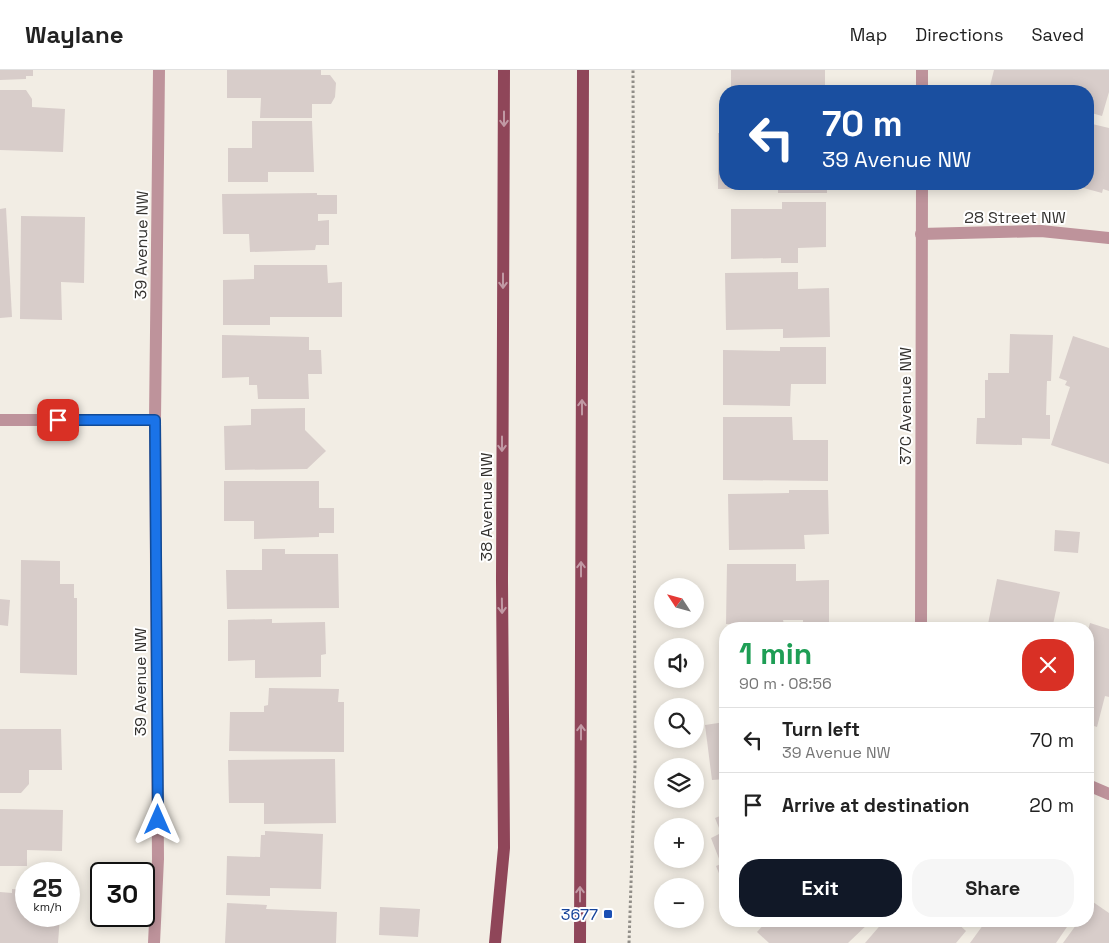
<!DOCTYPE html>
<html lang="en">
<head>
<meta charset="utf-8">
<style>
  body { margin:0; font-family:"Space Grotesk",sans-serif; background:#f6f6f6; color:#222; height:100vh; display:flex; flex-direction:column; font-size:19px; white-space:nowrap }
  * { box-sizing:border-box; margin:0 }
  p { font-size:16px; color:#767676 }
  .icon { flex:none; width:28px; height:28px; fill:none; stroke:currentColor; stroke-width:2; stroke-linecap:round; stroke-linejoin:round }
  .map { position:relative; flex:1; overflow:hidden }
  .sheet { position:absolute; left:719px; top:552px; width:375px; height:305px; display:flex; flex-direction:column; background:#fff; border-radius:20px; box-shadow:0 2px 12px #0003 }
  .sheet>* { flex:none }
  .top-card { position:absolute; left:719px; top:15px; width:375px; height:105px; border-radius:20px; box-shadow:0 2px 12px #0003; background:#1a4fa0; color:#fff; overflow:hidden }
  .needle { width:32px; rotate:306deg }
  .controls { position:absolute; left:654px; top:508px; display:grid; gap:10px }
  .controls a { display:grid; place-items:center; width:50px; height:50px; border-radius:50%; background:#fff; box-shadow:0 2px 12px #0003; font-size:25px }
  .speed { position:absolute; left:15px; top:792px; display:flex; gap:10px; font-size:25px; font-weight:700; text-align:center }
  .speed>* { display:grid; place-content:center; width:65px; height:65px; border-radius:50%; background:#fff; box-shadow:0 2px 12px #0003; line-height:1 }
  .speed small { font-size:12px; font-weight:400 }
  .speed .limit { border:2px solid #111; border-radius:8px; background:#fff; color:#111 }
  .pin { position:absolute; display:grid; place-items:center; width:42px; height:42px; color:#fff; margin:-21px; border-radius:10px; box-shadow:0 2px 8px #0006 }
  .me { position:absolute; width:55px; margin:-28px; rotate:0deg; stroke-linejoin:round; filter:drop-shadow(0 0 4px #0008) }
  .turn { display:flex; align-items:center; gap:18px; height:105px; padding:0 20px; font-size:22px }
  .turn .icon { width:65px; height:65px; stroke-width:2.5 }
  .turn b { display:block; font-size:35px; line-height:42px }
  .round { display:grid; place-items:center; flex:none; width:52px; height:52px; border-radius:20px; background:#f6f6f6 }
  .summary { display:flex; align-items:center; justify-content:space-between; height:85px; padding:0 20px }
  h1 { font-size:30px; font-weight:800; line-height:38px; color:#1e9e55 }
  .primary-button { display:flex; gap:10px; margin-top:auto; padding:10px 20px }
  .primary-button a { flex:1; height:58px; border-radius:20px; background:#111827; color:#fff; font-size:20px; font-weight:800; line-height:58px; text-align:center }
  .primary-button a+a { background:#f6f6f6; color:#222 }
  ul { padding:0; list-style:none }
  li { display:flex; align-items:center; gap:15px; height:65px; padding:0 20px; border-top:1px solid #e0e0e0 }
  li div { flex:1 }
  li b { display:block; font-size:19px }
  li em { font-style:normal }
  header { display:flex; align-items:center; gap:30px; box-sizing:border-box; height:70px; padding:0 25px; background:#fff; border-bottom:1px solid #e0e0e0 }
  header strong { font-size:24px }
  nav { display:flex; gap:28px; margin-inline-start:auto; font-size:18px }
  .map>svg:first-child { display:block }
  .building { fill:#d8cdca }
  .lines { fill:none; stroke-linecap:round; stroke-linejoin:round }
  .path { stroke:#918e88; stroke-width:3; stroke-dasharray:2.5 2.5; stroke-linecap:butt }
  .minor { stroke:#be939b; stroke-width:12 }
  .major { stroke:#8f4659; stroke-width:12 }
  .oneway { stroke:#c199a4 }
  .route-casing { stroke:#114b97; stroke-width:12 }
  .route { stroke:#1a73e8; stroke-width:9 }
  .transit-dot { fill:#1a4fb4; stroke:#fff; stroke-width:2 }
  .labels { text-anchor:middle; stroke-width:4; stroke-linejoin:round; paint-order:stroke }
  .street-label { font-size:16px; fill:#34322f; stroke:#fff }
  .transit-label { font-size:16px; fill:#164399; stroke:#fff; text-anchor:end }
</style>
</head>
<body>
<header>
<strong>Waylane</strong>
<nav><a>Map</a><a>Directions</a><a>Saved</a></nav>
</header>
<div class="map">
<svg width="1109" height="873" viewBox="0 0 1109 873">
  <rect width="100%" height="100%" fill="#f2ede4"/>
  <g class="building">
    <polygon points="0,0 33,0 33,6 26,6 26,9 0,10"/>
    <polygon points="227,0 321,0 321,5 330,5 336,13 335,27 331,34 312,34 312,48 260,48 261,28 227,28"/>
    <rect x="731" y="0" width="94" height="21"/>
    <polygon points="994,0 1109,0 1109,22 1102,46 1088,42 1088,21 1009,21 990,16"/>
    <polygon points="0,20 26,20 32,29 32,37 65,39 63,82 0,80"/>
    <polygon points="252,51 312,51 314,102 268,102 268,112 228,112 228,78 252,78"/>
    <polygon points="1088,53 1109,58 1109,121 1103,119 1102,123 1069,114 1088,114"/>
    <polygon points="718,63 725,63 725,114 827,114 827,123 778,123 778,119 718,119"/>
    <polygon points="317,123 317,125 337,125 337,144 318,144 318,151 329,150 329,175 316,175 315,180 250,182 249,164 223,164 222,124"/>
    <polygon points="782,132 826,132 826,177 798,178 798,193 781,193 781,188 731,189 731,139 782,139"/>
    <polygon points="6,138 12,247 0,248 0,139"/>
    <polygon points="21,146 85,147 84,213 61,212 62,250 20,249"/>
    <polygon points="254,195 327,195 328,213 342,212 342,247 270,247 270,255 223,255 223,210 254,209"/>
    <polygon points="798,202 798,219 829,218 830,267 783,268 783,259 726,260 725,203"/>
    <polygon points="1010,264 1053,265 1051,311 1047,311 1046,345 1050,345 1050,369 1022,368 1022,375 976,374 977,348 985,348 985,310 988,310 988,303 1009,303"/>
    <polygon points="222,265 309,267 309,280 321,280 322,304 308,304 309,329 258,329 257,315 249,315 249,307 222,308"/>
    <polygon points="1073,266 1109,278 1109,394 1051,375 1070,317 1065,315 1067,311 1059,308"/>
    <polygon points="780,277 826,277 826,314 791,314 790,336 723,335 723,280 780,281"/>
    <polygon points="305,338 305,360 326,381 307,399 225,400 224,356 251,355 251,339"/>
    <polygon points="723,347 792,347 793,370 828,370 828,411 723,410"/>
    <polygon points="224,411 319,411 319,438 334,438 334,463 319,463 319,467 254,469 254,451 224,451"/>
    <polygon points="789,420 828,420 829,464 804,465 805,479 729,480 728,424 789,423"/>
    <polygon points="1055,460 1080,462 1078,483 1054,481"/>
    <polygon points="262,479 285,479 285,484 338,484 339,538 227,539 226,500 262,500"/>
    <polygon points="21,490 60,491 60,514 74,514 74,528 77,528 77,605 20,603"/>
    <polygon points="727,494 796,494 796,511 829,510 829,555 803,555 803,550 783,550 784,554 726,554"/>
    <polygon points="997,509 1060,522 1052,559 987,559"/>
    <polygon points="0,529 10,530 8,556 0,555"/>
    <polygon points="272,549 272,553 325,552 326,584 321,585 321,607 255,608 255,590 228,591 228,550"/>
    <polygon points="1090,553 1109,559 1109,627 1105,626 1097,657 1088,654 1088,560"/>
    <rect x="721" y="563" width="4" height="65"/>
    <polygon points="269,618 339,619 338,632 344,632 344,682 229,681 230,642 264,642 264,636 268,635"/>
    <polygon points="725,652 725,709 712,710 705,655"/>
    <polygon points="0,659 61,659 62,700 29,700 29,714 21,723 0,723"/>
    <polygon points="335,689 336,753 264,754 264,733 229,733 228,690"/>
    <polygon points="0,739 63,740 62,781 27,780 27,796 0,796"/>
    <polygon points="725,744 725,818 716,796 721,794 711,768 721,763 715,748"/>
    <polygon points="265,761 323,764 321,819 270,818 270,826 226,825 227,786 260,787 261,765 265,765"/>
    <polygon points="12,819 26,820 26,846 60,846 58,873 0,873 0,822 12,823"/>
    <polygon points="1093,832 1109,843 1109,873 1063,873 1079,851 1088,851 1088,840"/>
    <polygon points="227,833 267,835 266,839 337,842 336,873 225,873"/>
    <polygon points="380,837 420,839 418,867 379,865"/>
    <polygon points="767,851 871,851 848,873 769,873 757,862"/>
    <polygon points="884,851 955,851 966,861 956,873 865,873"/>
    <polygon points="986,851 1071,851 1056,873 970,873"/>
  </g>
  <g class="lines">
    <polyline class="path" points="629,873 635,696 633,0"/>
    <g class="minor">
      <polyline points="922,21 922,0"/>
      <polyline points="921,164 1041,161 1109,168"/>
      <polyline points="0,350 155,350"/>
      <polyline points="921,559 922,114"/>
      <polyline points="1088,715 1109,724"/>
      <polyline points="154,873 158,789 155,350 159,0"/>
    </g>
    <g class="major">
      <polyline points="495,873 504,778 502,511 504,0"/>
      <polyline points="580,873 583,0"/>
    </g>
  </g>
  <defs><path id="oneway-shaft" d="M-6 0H5M1.5-3L5.5 0L1.5 3" fill="none" stroke-width="1.6" stroke-linecap="round" stroke-linejoin="round" transform="scale(1.25)"/></defs>
  <g class="oneway">
    <use href="#oneway-shaft" transform="translate(504 49) rotate(90)"/>
    <use href="#oneway-shaft" transform="translate(503 211) rotate(90)"/>
    <use href="#oneway-shaft" transform="translate(582 337) rotate(-90)"/>
    <use href="#oneway-shaft" transform="translate(502 374) rotate(90)"/>
    <use href="#oneway-shaft" transform="translate(581 499) rotate(-90)"/>
    <use href="#oneway-shaft" transform="translate(502 536) rotate(89)"/>
    <use href="#oneway-shaft" transform="translate(581 662) rotate(-90)"/>
    <use href="#oneway-shaft" transform="translate(580 824) rotate(-90)"/>
  </g>
  <g class="lines">
    <g class="route-casing">
      <polyline id="route" points="58,350 155,350 158,750"/>
    </g>
    <use href="#route" class="route"/>
  </g>
  <rect class="transit-dot" x="603" y="839" width="10" height="10" rx="2.5"/>
  <g class="labels">
    <g class="street-label">
      <text x="1015" y="153">28 Street NW</text>
      <text transform="translate(141 175) rotate(-89)" y="6">39 Avenue NW</text>
      <text transform="translate(905 336) rotate(-90)" y="6">37C Avenue NW</text>
      <text transform="translate(486 437) rotate(-90)" y="6">38 Avenue NW</text>
      <text transform="translate(140 612) rotate(-90)" y="6">39 Avenue NW</text>
    </g>
    <g class="transit-label">
      <text x="598" y="850">3677</text>
    </g>
  </g>
</svg>
<div class="controls">
<a><svg class="needle" viewBox="-14 -14 28 28"><path d="M0-13l5 13h-10z" fill="#e53935"/><path d="M0 13l5-13h-10z" fill="#767676"/></svg></a>
<a><svg class="icon" aria-label="sound" viewBox="0 0 24 24"><path d="M4 9h4l5-4v14l-5-4H4zM17 9q2 3 0 6"/></svg></a>
<a><svg class="icon" aria-label="search" viewBox="0 0 24 24"><circle cx="10" cy="10" r="6"/><path d="M15 15l6 6"/></svg></a>
<a><svg class="icon" aria-label="layers" viewBox="0 0 24 24"><path d="M12 4l9 5-9 5-9-5zM3 14l9 5 9-5"/></svg></a>
<a>+</a>
<a>−</a>
</div>
<div class="speed"><div>25<small>km/h</small></div><div class="limit">30</div></div>
<div class="pin" style="left:58px;top:350px;background:#d93025"><svg class="icon" aria-label="arrive" viewBox="0 0 24 24"><path d="M6 21V4h12l-3 4 3 4H6"/></svg></div>
<svg class="me" style="left:158px;top:750px" viewBox="-20 -20 40 40"><path d="M0-17L14 15 0 8-14 15z" fill="#1a73e8" stroke="#fff" stroke-width="4"/></svg>
<div class="top-card">
<div class="turn"><svg class="icon" aria-label="left" viewBox="0 0 24 24"><path d="M17 20v-9H6M10 6l-5 5 5 5"/></svg><div><b>70 m</b>39 Avenue NW</div></div>
</div>
<section class="sheet">
<div class="summary"><div><h1>1 min</h1><p>90 m · 08:56</p></div><a class="round" style="background:#d93025;color:#fff"><svg class="icon" aria-label="close" viewBox="0 0 24 24"><path d="M6 6l12 12M18 6L6 18"/></svg></a></div>
<ul>
<li><svg class="icon" aria-label="left" viewBox="0 0 24 24"><path d="M17 20v-9H6M10 6l-5 5 5 5"/></svg><div><b>Turn left</b><p>39 Avenue NW</p></div><em>70 m</em></li>
<li><svg class="icon" aria-label="arrive" viewBox="0 0 24 24"><path d="M6 21V4h12l-3 4 3 4H6"/></svg><div><b>Arrive at destination</b></div><em>20 m</em></li>
</ul>
<div class="primary-button"><a>Exit</a><a>Share</a></div>
</section>
</div>
</body>
</html>
